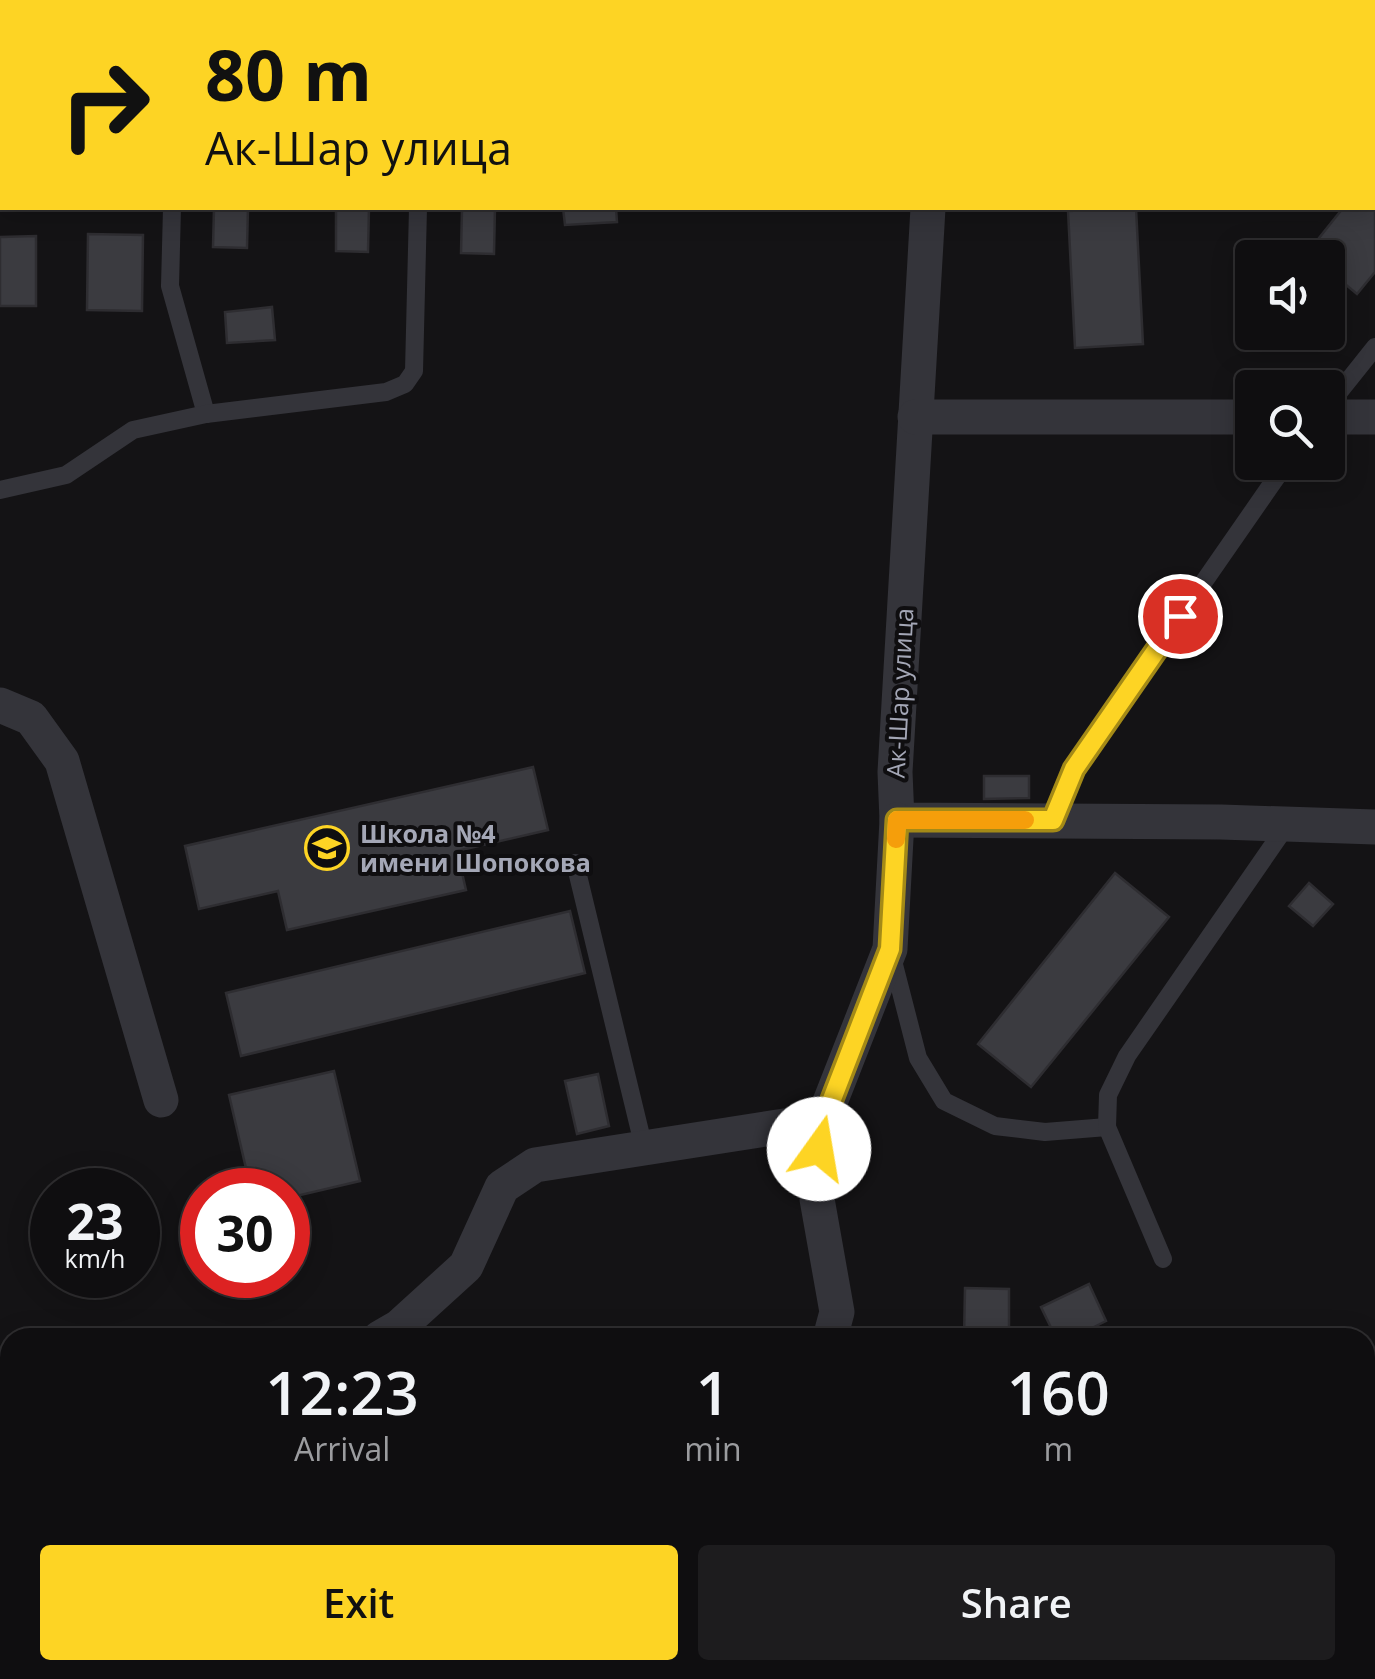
<!DOCTYPE html>
<html lang="en">
<head>
<meta charset="utf-8">
<style>
  body { margin:0; font-family:"Open Sans",sans-serif; background:#1d1c1e; color:#f1f3f6; height:100vh; display:flex; flex-direction:column; font-size:38px; white-space:nowrap }
  * { box-sizing:border-box; margin:0 }
  p { font-size:32px; color:#9b9c9f }
  .icon { flex:none; width:55px; height:55px; fill:none; stroke:currentColor; stroke-width:2; stroke-linecap:round; stroke-linejoin:round }
  .map { position:relative; flex:1; overflow:hidden }
  .sheet { position:absolute; left:0px; top:1328px; width:1375px; height:352px; display:flex; flex-direction:column; background:#0f0e10; border-radius:30px 30px 0 0; box-shadow:0 5px 25px #0003,0 0 0 2px #2f2e30 }
  .sheet>* { flex:none }
  .top-card { position:absolute; left:0px; top:0px; width:1375px; height:210px; box-shadow:0 5px 25px #0003,0 0 0 2px #2f2e30; background:#fdd424; color:#111; overflow:hidden }
  .buttons { position:absolute; left:1235px; top:240px; display:grid; gap:20px }
  .buttons a { display:grid; place-items:center; width:110px; height:110px; border-radius:10px; background:#0f0e10; box-shadow:0 5px 25px #0003,0 0 0 2px #2f2e30; font-size:50px }
  .speed { position:absolute; left:30px; top:1168px; display:flex; gap:20px; font-size:50px; font-weight:700; text-align:center }
  .speed>* { display:grid; place-content:center; width:130px; height:130px; border-radius:50%; background:#0f0e10; box-shadow:0 5px 25px #0003,0 0 0 2px #2f2e30; line-height:1 }
  .speed small { font-size:25px; font-weight:400 }
  .speed .limit { border:15px solid #d22; background:#fff; color:#111 }
  .pin { position:absolute; display:grid; place-items:center; width:85px; height:85px; color:#fff; margin:-42px; border:5px solid #fff; border-radius:50%; box-shadow:0 2px 10px #0007 }
  .me { position:absolute; width:110px; margin:-55px; rotate:13deg; stroke-linejoin:round; filter:drop-shadow(0 0 8px #0008) }
  .turn { display:flex; align-items:center; gap:35px; height:210px; padding:0 40px; font-size:45px }
  .turn .icon { width:130px; height:130px; stroke-width:2.5 }
  .turn b { display:block; font-size:70px; line-height:85px }
  .eta { display:flex; justify-content:space-evenly; align-items:center; height:170px; text-align:center }
  .eta b { font-size:60px; font-weight:600; line-height:70px }
  .button { display:flex; gap:20px; margin-top:auto; padding:20px 40px }
  .button a { flex:1; height:115px; border-radius:10px; background:#fdd424; color:#111; font-size:40px; font-weight:600; line-height:115px; text-align:center }
  .button a+a { background:#1d1c1e; color:#f1f3f6 }
  .map>svg:first-child { display:block }
  .building { fill:#3b3b40; stroke:#2e2d31; stroke-width:2.5 }
  .lines { fill:none; stroke-linecap:round; stroke-linejoin:round }
  .service { stroke:#34343a; stroke-width:18 }
  .minor { stroke:#34343a; stroke-width:35 }
  .route-casing { stroke:#a48a17; stroke-width:25 }
  .route { stroke:#fdd424; stroke-width:18 }
  .slow { stroke:#f59e0b; stroke-width:18 }
  .labels { text-anchor:middle; stroke-width:8; stroke-linejoin:round; paint-order:stroke }
  .street-label { font-size:25px; fill:#a4a7b6; stroke:#0f0e10 }
  .poi-label { font-size:25px; font-weight:bold; fill:#a4a7b6; stroke:#0f0e10; text-anchor:start }
</style>
</head>
<body>
<div class="map">
<svg width="1375" height="1679" viewBox="0 0 1375 1679">
  <rect width="100%" height="100%" fill="#141315"/>
  <g class="building">
    <rect x="0" y="33" width="2" height="120"/>
    <polygon points="1375,169 1375,272 1357,294 1328,270 1328,258 1312,258 1307,253 1343,208 1372,208"/>
    <polygon points="214,208 248,208 247,248 213,247"/>
    <polygon points="336,208 369,208 368,252 336,251"/>
    <polygon points="462,208 495,208 494,254 461,253"/>
    <polygon points="563,208 616,208 617,222 565,225"/>
    <polygon points="1136,208 1143,344 1075,348 1068,211"/>
    <polygon points="88,234 143,235 142,311 87,310"/>
    <polygon points="36,236 36,306 0,306 0,237"/>
    <polygon points="272,307 275,340 227,343 225,312"/>
    <polygon points="533,767 548,830 457,851 466,890 287,930 278,891 199,909 185,846"/>
    <polygon points="984,776 1029,776 1029,798 984,799"/>
    <polygon points="1115,873 1169,917 1031,1087 978,1044"/>
    <polygon points="1309,883 1333,904 1313,926 1289,906"/>
    <polygon points="570,911 585,973 241,1056 226,993"/>
    <polygon points="334,1071 360,1181 288,1198 288,1190 251,1190 229,1095"/>
    <polygon points="598,1074 609,1126 577,1134 565,1081"/>
    <polygon points="1089,1284 1106,1321 1072,1338 1056,1338 1041,1307"/>
    <polygon points="965,1288 1009,1289 1009,1338 964,1338"/>
  </g>
  <g class="lines">
    <g class="service">
      <polyline points="176,2 176,0"/>
      <polyline points="422,2 423,0"/>
      <polyline points="172,208 170,286 206,414"/>
      <polyline points="1328,406 1375,347"/>
      <polyline points="0,490 66,475 133,430 206,414 386,392 405,384 414,371 418,208"/>
      <polyline points="1053,820 1074,769 1287,462"/>
      <polyline points="575,863 644,1148"/>
      <polyline points="892,957 918,1058 944,1101 995,1126 1045,1132 1107,1127"/>
      <polyline points="1163,1259 1107,1127 1108,1095 1127,1056 1287,825"/>
    </g>
    <g class="minor">
      <polyline points="722,0 751,2"/>
      <polyline points="939,2 939,0"/>
      <polyline points="928,208 895,772 897,820 1221,822 1375,827"/>
      <polyline points="915,417 1252,417"/>
      <polyline points="1328,417 1375,417"/>
      <polyline points="0,705 31,718 62,761 161,1100"/>
      <polyline points="380,1338 399,1327 466,1266 502,1187 535,1165 823,1120"/>
      <polyline points="830,1338 837,1312 817,1199 823,1120 890,949 897,820"/>
      <polyline points="0,1395 10,1399"/>
      <polyline points="0,1478 10,1475"/>
      <polyline points="998,1670 999,1679"/>
      <polyline points="593,1679 602,1670"/>
    </g>
  </g>
  <g class="lines">
    <g class="route-casing">
      <polyline id="route" points="819,1149 824,1120 890,949 897,820 1053,820 1074,769 1180,616"/>
    </g>
    <use href="#route" class="route"/>
    <polyline class="slow" points="896,839 897,820 1025,820"/>
  </g>
  <defs>
    <g id="school-ring" transform="scale(2.25)"><circle r="9.5" fill="#0f0e10" stroke="#fdd424" stroke-width="1.5"/><path d="M0-5L7-2L0 1L-7-2ZM-4 1L0 2.5L4 1V4Q0 6-4 4Z" fill="#fdd424"/></g>
  </defs>
  <g fill-rule="evenodd">
    <use href="#school-ring" x="327" y="848"/>
  </g>
  <g class="labels">
    <g class="street-label">
      <text transform="translate(900 693) rotate(-87)" y="9">Ак-Шар улица</text>
    </g>
    <g class="poi-label">
      <text x="360" y="843">Школа №4<tspan x="360" dy="29">имени Шопокова</tspan></text>
    </g>
  </g>
</svg>
<div class="buttons">
<a><svg class="icon" aria-label="sound" viewBox="0 0 24 24"><path d="M4 9h4l5-4v14l-5-4H4zM17 9q2 3 0 6"/></svg></a>
<a><svg class="icon" aria-label="search" viewBox="0 0 24 24"><circle cx="10" cy="10" r="6"/><path d="M15 15l6 6"/></svg></a>
</div>
<div class="speed"><div>23<small>km/h</small></div><div class="limit">30</div></div>
<div class="pin" style="left:1180px;top:616px;background:#d93025"><svg class="icon" aria-label="arrive" viewBox="0 0 24 24"><path d="M6 21V4h12l-3 4 3 4H6"/></svg></div>
<svg class="me" style="left:819px;top:1149px" viewBox="-20 -20 40 40"><circle r="19" fill="#fff"/><path d="M0-13L10 11 0 6-10 11z" fill="#fdd424"/></svg>
<div class="top-card">
<div class="turn"><svg class="icon" aria-label="right" viewBox="0 0 24 24"><path d="M7 20v-9h11M14 6l5 5-5 5"/></svg><div><b>80 m</b>Ак-Шар улица</div></div>
</div>
<section class="sheet">
<div class="eta">
<div><b>12:23</b><p>Arrival</p></div>
<div><b>1</b><p>min</p></div>
<div><b>160</b><p>m</p></div>
</div>
<div class="button"><a>Exit</a><a>Share</a></div>
</section>
</div>
</body>
</html>
